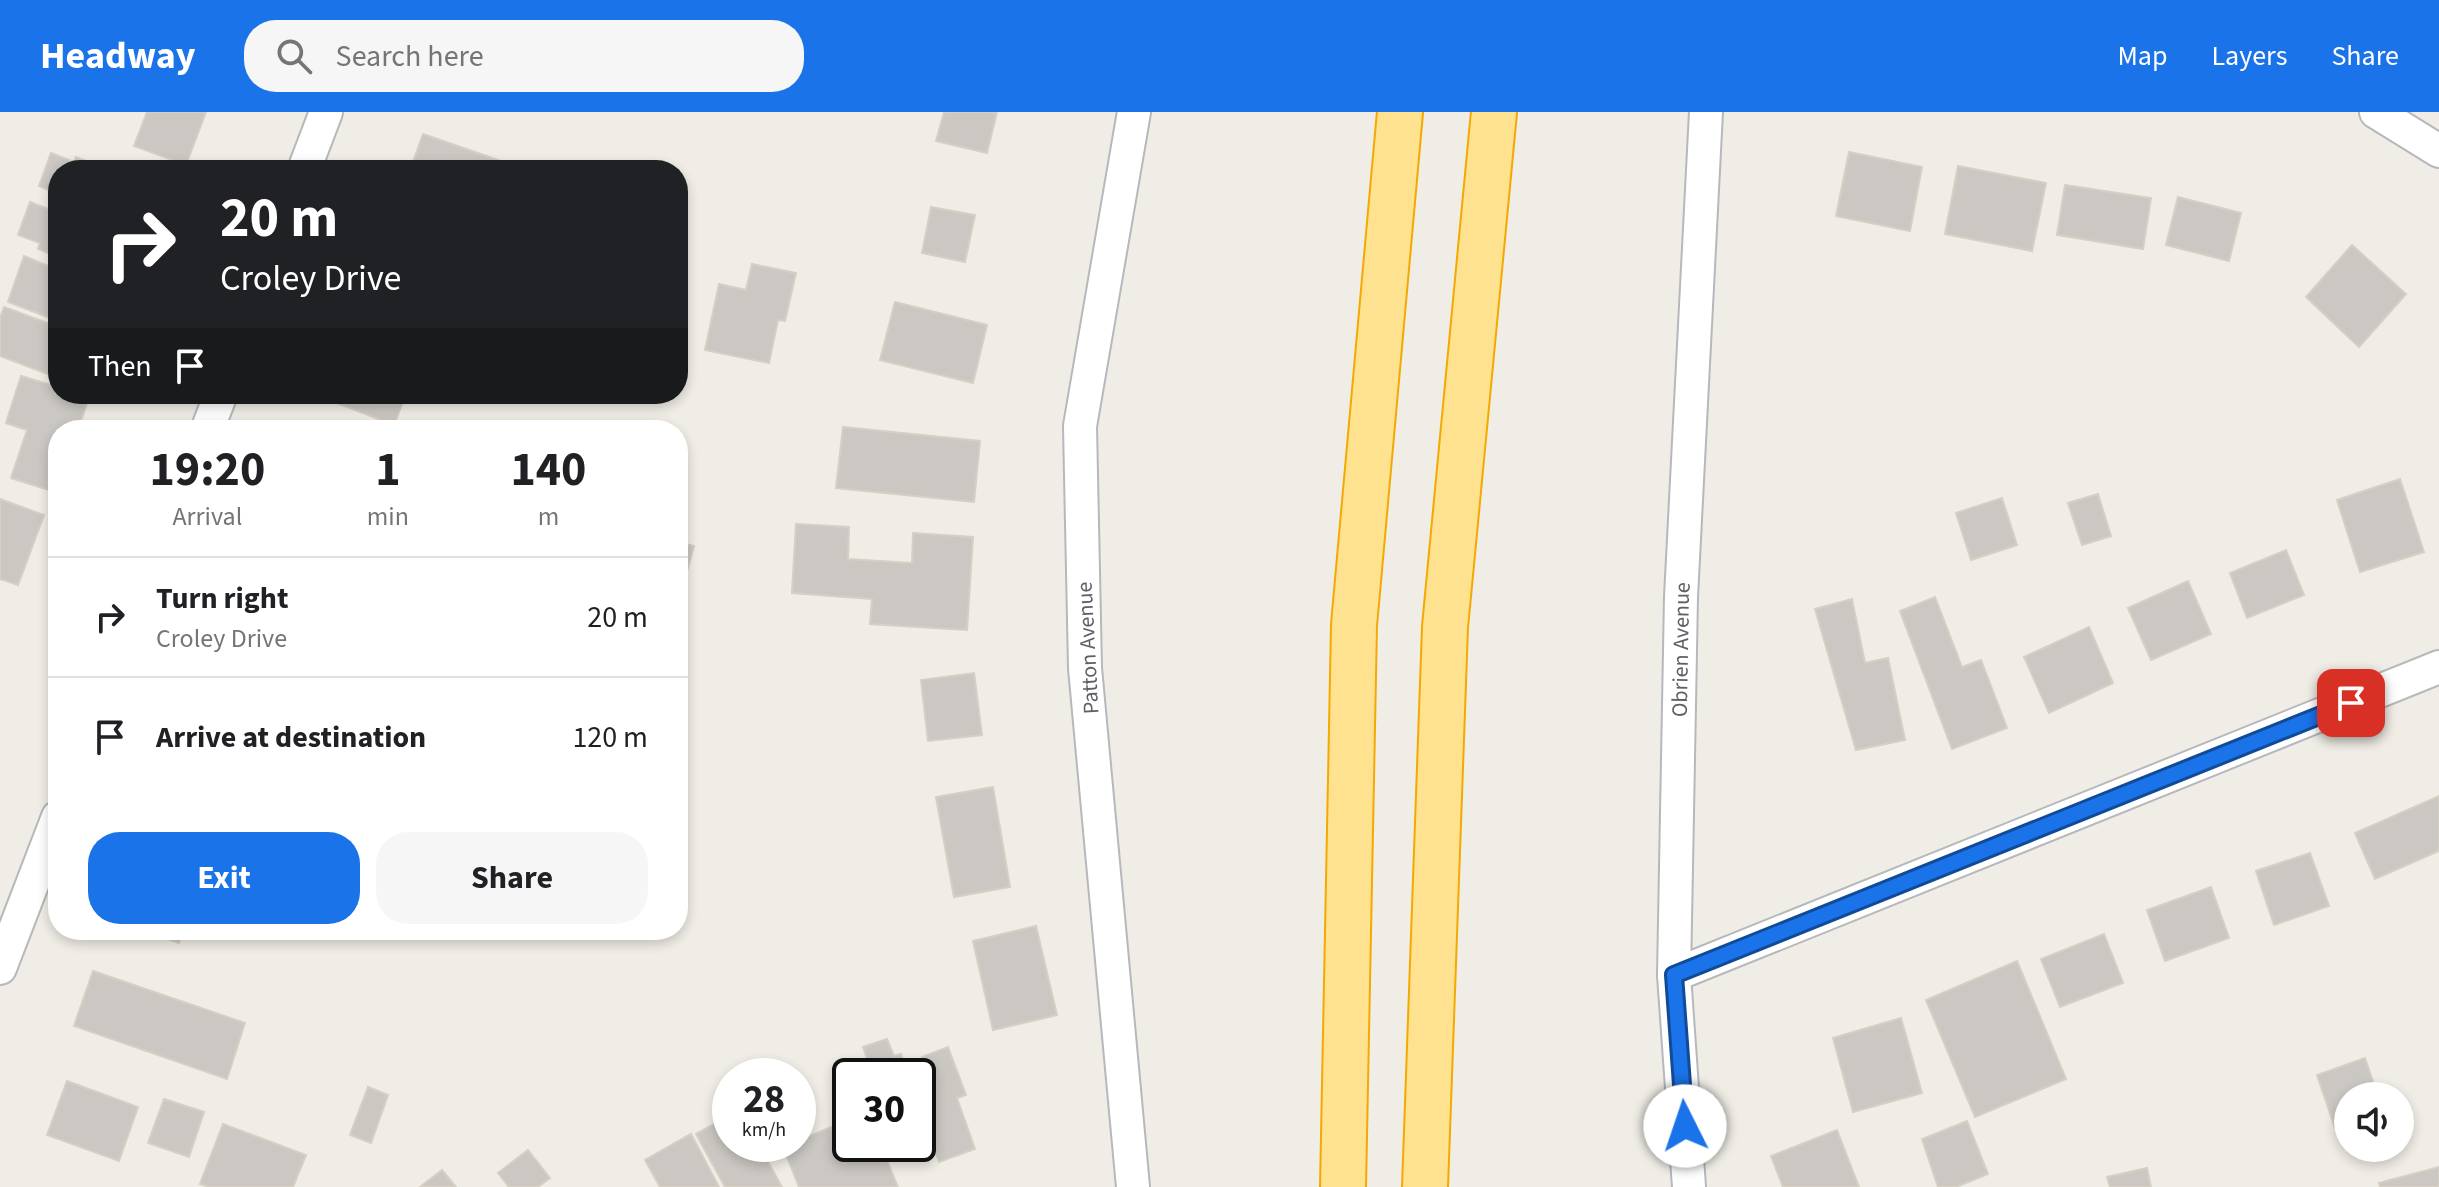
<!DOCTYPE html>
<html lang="en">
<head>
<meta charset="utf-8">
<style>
  body { margin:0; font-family:"Source Sans 3",sans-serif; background:#f6f6f6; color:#202124; height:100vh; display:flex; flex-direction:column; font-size:30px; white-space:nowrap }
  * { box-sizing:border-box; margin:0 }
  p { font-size:26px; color:#757577 }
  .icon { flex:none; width:44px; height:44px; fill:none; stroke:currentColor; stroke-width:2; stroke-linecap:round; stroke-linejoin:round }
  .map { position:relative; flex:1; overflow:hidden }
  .side { position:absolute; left:48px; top:308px; width:640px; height:520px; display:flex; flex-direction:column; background:#fff; border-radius:32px; box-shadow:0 4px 12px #0003 }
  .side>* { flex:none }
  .hud { position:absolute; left:48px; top:48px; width:640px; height:244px; border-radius:32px; box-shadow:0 4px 12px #0003; background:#202124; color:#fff; overflow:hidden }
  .controls { position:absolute; left:2334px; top:970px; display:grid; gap:16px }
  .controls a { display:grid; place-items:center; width:80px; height:80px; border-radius:50%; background:#fff; box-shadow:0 4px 12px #0003; font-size:40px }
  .speed { position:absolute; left:712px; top:946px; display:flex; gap:16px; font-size:40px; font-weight:700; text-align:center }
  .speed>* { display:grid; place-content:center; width:104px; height:104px; border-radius:50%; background:#fff; box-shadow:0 4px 12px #0003; line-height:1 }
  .speed small { font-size:20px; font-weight:400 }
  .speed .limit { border:4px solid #111; border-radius:12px; background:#fff; color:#111 }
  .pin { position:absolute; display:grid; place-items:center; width:68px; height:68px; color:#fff; margin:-34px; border-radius:16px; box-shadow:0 4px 12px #0006 }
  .me { position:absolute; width:88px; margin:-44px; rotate:356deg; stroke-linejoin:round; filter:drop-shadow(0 0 6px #0008) }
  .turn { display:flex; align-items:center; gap:28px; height:168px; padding:0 40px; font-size:36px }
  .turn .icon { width:104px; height:104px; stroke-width:2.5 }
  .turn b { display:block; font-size:56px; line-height:68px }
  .then { display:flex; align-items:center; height:76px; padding:0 40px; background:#0003; gap:16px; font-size:30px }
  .eta { display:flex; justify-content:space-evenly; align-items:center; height:136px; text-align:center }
  .eta b { font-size:48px; font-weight:700; line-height:56px }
  .button { display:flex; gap:16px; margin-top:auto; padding:16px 40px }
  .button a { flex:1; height:92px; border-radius:32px; background:#1a73e8; color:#fff; font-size:32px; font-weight:700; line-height:92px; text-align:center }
  .button a+a { background:#f6f6f6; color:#202124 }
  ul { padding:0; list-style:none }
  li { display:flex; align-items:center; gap:24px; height:120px; padding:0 40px; border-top:2px solid #e0e0e0 }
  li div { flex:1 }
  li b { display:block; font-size:30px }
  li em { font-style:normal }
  header { display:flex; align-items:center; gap:48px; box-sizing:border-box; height:112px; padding:0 40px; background:#1a73e8; color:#fff }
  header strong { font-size:38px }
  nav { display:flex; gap:44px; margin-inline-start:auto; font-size:28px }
  .search { width:560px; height:72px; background:#f6f6f6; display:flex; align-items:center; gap:20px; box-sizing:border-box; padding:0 28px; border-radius:32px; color:#757577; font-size:30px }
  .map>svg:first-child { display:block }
  .building { fill:#cbc8c3; stroke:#d5cfc4; stroke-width:2 }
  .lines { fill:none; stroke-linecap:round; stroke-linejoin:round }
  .street-casing { stroke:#b6b8bc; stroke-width:36 }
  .highway-casing { stroke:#f5a900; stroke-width:48 }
  .street { stroke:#fff; stroke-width:32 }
  .highway { stroke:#fee28f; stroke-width:44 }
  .route-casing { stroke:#114b97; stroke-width:20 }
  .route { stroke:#1a73e8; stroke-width:14 }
  .labels { text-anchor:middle; stroke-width:7; stroke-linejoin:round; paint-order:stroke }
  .street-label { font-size:22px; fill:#5d6166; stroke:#fff }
</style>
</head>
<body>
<header>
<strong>Headway</strong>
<div class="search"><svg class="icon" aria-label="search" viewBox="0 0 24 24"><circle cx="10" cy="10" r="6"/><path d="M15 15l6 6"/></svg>Search here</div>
<nav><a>Map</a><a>Layers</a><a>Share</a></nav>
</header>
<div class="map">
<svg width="2439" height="1075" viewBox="0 0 2439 1075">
  <rect width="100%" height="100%" fill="#f0ede6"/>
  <g class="building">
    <polygon points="147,0 206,0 186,53 134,34"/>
    <polygon points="944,0 997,0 987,41 936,29"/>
    <polygon points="423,22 524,57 524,58 410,58"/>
    <polygon points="1849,40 1922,55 1910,119 1836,104"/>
    <polygon points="51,41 74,50 76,45 110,58 58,58 58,82 39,74"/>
    <polygon points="1958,54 2046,71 2032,139 1945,122"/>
    <polygon points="2065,73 2151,86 2143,137 2057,123"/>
    <polygon points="2178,85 2241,101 2229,149 2166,133"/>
    <polygon points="30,90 53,99 56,93 58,94 58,145 38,137 40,131 18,123"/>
    <polygon points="931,95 975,103 965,150 922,141"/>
    <polygon points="2352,133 2406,182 2359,235 2306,185"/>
    <polygon points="24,144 58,158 58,209 8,190"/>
    <polygon points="752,152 796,161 785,209 778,208 769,251 705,238 719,172 746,178"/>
    <polygon points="895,190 987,213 973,271 880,248"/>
    <polygon points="4,195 58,215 58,266 0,244 0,206"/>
    <polygon points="21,264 58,275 58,282 79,282 89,285 78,318 58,318 58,381 11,366 27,318 6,311"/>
    <polygon points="322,282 406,282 394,313 321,285"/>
    <polygon points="843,315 980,329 974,390 836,376"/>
    <polygon points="2400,367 2424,440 2360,460 2337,388"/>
    <polygon points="2098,382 2111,424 2082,433 2068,391"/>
    <polygon points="2002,386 2017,433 1971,448 1956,401"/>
    <polygon points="0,387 44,403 18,473 0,467"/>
    <polygon points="796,412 849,415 848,447 912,451 913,421 973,425 967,518 870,512 872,487 792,481"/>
    <polygon points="678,430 694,434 678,492"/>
    <polygon points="2286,438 2304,483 2247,506 2230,461"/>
    <polygon points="2188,469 2211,522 2151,548 2128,496"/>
    <polygon points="1935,485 1962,555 1981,548 2007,616 1952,637 1900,499"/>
    <polygon points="1852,487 1865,551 1888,546 1905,628 1856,638 1815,497"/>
    <polygon points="2089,515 2113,571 2049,601 2024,545"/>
    <polygon points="974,561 982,623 928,629 921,568"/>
    <polygon points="993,675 1010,775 954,785 936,685"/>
    <polygon points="2439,684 2439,739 2375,767 2355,721"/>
    <polygon points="2310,741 2329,794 2274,813 2256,759"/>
    <polygon points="2211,775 2229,826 2165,849 2147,798"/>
    <polygon points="1036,814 1057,903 993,918 973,829"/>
    <polygon points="143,818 183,818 179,831"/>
    <polygon points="2104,822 2123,871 2060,895 2041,847"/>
    <polygon points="2017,849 2066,967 1975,1005 1926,888"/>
    <polygon points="93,859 245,911 227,967 74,914"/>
    <polygon points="1901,906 1922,981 1853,1000 1833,926"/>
    <polygon points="887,927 894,944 901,942 909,964 873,964 863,935"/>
    <polygon points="948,935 966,983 957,986 975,1037 939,1050 920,996 918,997 918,975 931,971 922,945"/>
    <polygon points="2365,946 2378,984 2348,984 2348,1018 2337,1022 2317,963"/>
    <polygon points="67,969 138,995 119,1049 47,1023"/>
    <polygon points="368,975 388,983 371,1031 350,1023"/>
    <polygon points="164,987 204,1000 189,1045 148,1031"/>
    <polygon points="730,1003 730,1032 758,1032 782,1075 725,1075 696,1022"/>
    <polygon points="1967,1009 1988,1062 1956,1075 1938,1075 1922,1027"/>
    <polygon points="223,1012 306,1043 293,1075 209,1075 200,1072"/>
    <polygon points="836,1013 849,1043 874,1032 880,1032 898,1075 799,1075 783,1035 798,1032 798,1029"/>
    <polygon points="1837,1018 1859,1075 1783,1075 1771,1044"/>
    <polygon points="691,1022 719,1075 660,1075 645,1048"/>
    <polygon points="528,1038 550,1066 538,1075 509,1075 498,1061"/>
    <polygon points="2439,1055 2439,1075 2380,1075 2379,1071"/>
    <polygon points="2147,1056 2151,1075 2110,1075 2107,1065"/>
    <polygon points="442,1058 456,1075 420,1075"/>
  </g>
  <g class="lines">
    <g class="street-casing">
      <g id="street">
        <polyline points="2376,0 2439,39"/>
        <polyline points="304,58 326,0"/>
        <polyline points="207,318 221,282"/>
        <polyline points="0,856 58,705"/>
        <polyline points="1674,863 2439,555"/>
        <polyline points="1133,1075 1085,556 1080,314 1134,0"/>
        <path id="s1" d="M 1689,1075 L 1674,863 L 1681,485 L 1706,0"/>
      </g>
    </g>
    <g class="highway-casing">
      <g id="highway">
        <polyline points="1343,1075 1354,513 1400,0"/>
        <polyline points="1425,1075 1445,515 1494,0"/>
      </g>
    </g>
    <use href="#street" class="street"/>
    <use href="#highway" class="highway"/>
  </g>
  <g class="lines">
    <g class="route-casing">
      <polyline id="route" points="1685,1014 1674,863 2351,591"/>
    </g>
    <use href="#route" class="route"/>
  </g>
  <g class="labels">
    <g class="street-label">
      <text transform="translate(1087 536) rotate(-93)" y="8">Patton Avenue</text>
      <text dy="8" stroke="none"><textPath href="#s1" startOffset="538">Obrien Avenue</textPath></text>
    </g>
  </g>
</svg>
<div class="controls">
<a><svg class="icon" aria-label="sound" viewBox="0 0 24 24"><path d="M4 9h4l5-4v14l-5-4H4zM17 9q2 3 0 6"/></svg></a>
</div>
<div class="speed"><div>28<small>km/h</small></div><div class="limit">30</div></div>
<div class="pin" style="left:2351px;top:591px;background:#d93025"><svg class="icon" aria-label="arrive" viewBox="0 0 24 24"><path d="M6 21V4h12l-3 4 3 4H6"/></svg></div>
<svg class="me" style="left:1685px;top:1014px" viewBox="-20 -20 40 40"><circle r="19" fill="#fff"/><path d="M0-13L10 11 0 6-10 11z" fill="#1a73e8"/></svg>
<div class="hud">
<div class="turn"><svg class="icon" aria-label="right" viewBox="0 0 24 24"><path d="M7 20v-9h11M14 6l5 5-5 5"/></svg><div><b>20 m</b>Croley Drive</div></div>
<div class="then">Then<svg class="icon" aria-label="arrive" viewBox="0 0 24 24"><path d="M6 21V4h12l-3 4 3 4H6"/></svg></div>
</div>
<section class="side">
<div class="eta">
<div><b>19:20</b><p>Arrival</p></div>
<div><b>1</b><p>min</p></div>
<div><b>140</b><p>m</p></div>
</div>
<ul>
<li><svg class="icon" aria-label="right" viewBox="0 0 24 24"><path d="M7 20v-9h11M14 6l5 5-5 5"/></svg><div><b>Turn right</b><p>Croley Drive</p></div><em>20 m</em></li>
<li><svg class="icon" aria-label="arrive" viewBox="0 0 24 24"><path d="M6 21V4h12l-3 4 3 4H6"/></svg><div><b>Arrive at destination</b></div><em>120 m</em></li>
</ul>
<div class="button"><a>Exit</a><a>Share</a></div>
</section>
</div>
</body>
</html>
